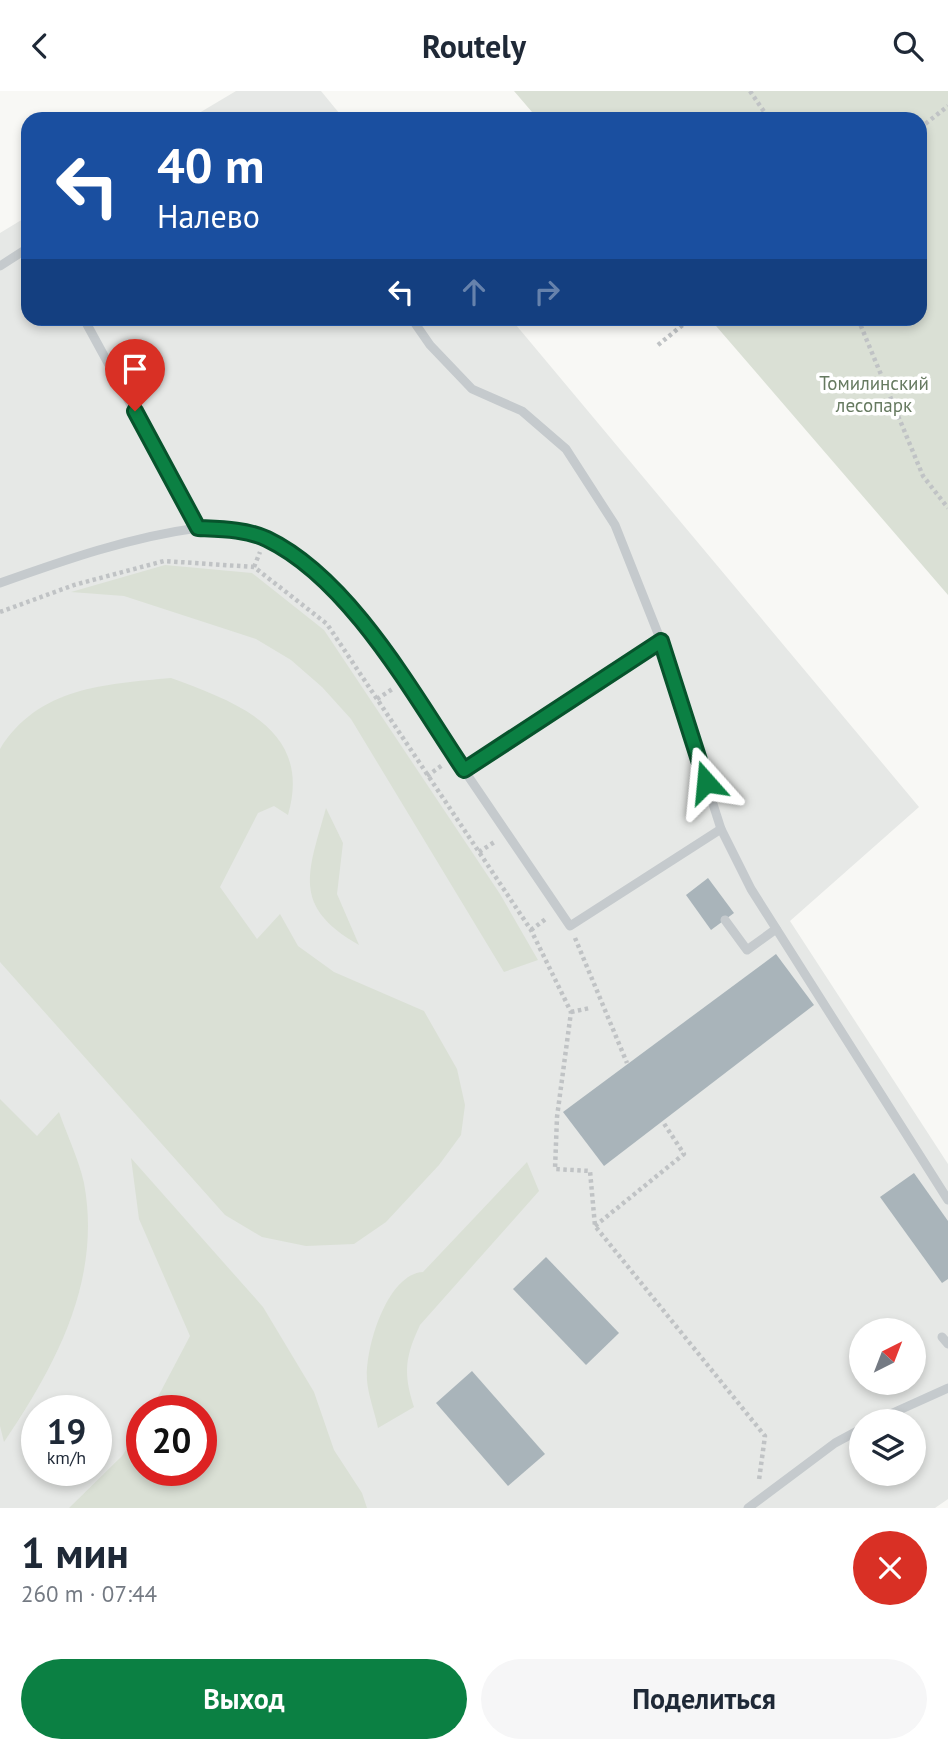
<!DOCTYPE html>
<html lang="ru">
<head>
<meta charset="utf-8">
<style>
  body { margin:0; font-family:"PT Sans",sans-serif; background:#f6f6f7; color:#1f2937; height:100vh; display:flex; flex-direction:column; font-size:26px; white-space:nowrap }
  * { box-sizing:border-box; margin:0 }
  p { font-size:23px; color:#747a83 }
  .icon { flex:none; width:38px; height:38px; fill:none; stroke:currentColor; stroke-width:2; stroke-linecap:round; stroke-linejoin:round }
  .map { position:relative; height:1417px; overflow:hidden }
  .details { display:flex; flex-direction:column; background:#fff; flex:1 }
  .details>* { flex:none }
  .hud { position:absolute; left:21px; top:21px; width:906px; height:214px; border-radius:21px; box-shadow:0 4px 10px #0003; background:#1a4fa0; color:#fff; overflow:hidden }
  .needle { width:46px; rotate:42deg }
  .tools { position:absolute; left:849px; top:1227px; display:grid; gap:14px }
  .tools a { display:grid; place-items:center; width:77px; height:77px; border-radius:50%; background:#fff; box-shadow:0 4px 10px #0003; font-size:35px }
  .speed { position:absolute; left:21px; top:1304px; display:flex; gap:14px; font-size:35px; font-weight:700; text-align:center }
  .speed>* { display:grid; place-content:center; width:91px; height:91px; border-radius:50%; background:#fff; box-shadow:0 4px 10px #0003; line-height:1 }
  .speed small { font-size:18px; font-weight:400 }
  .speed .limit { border:10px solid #d22; background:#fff; color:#111 }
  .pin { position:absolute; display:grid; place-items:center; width:60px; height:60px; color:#fff; margin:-72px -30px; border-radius:50% 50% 50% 0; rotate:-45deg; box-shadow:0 0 7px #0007 }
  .pin .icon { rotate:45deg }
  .me { position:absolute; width:77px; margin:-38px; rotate:342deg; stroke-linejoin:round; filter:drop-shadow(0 0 5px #0008) }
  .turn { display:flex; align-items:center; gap:24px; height:147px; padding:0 21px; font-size:32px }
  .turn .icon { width:91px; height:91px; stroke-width:2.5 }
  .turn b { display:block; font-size:49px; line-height:60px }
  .lanes { display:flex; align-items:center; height:66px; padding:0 21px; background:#0003; justify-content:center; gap:35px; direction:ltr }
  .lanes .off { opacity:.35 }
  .round { display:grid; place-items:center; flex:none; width:74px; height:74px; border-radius:37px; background:#f6f6f7 }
  .headline { display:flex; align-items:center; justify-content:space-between; height:119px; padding:0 21px }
  h1 { font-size:42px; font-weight:600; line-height:52px }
  .primary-button { display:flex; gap:14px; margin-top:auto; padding:14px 21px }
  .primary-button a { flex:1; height:80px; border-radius:42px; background:#0b8043; color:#fff; font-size:28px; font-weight:600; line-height:80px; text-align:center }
  .primary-button a+a { background:#f6f6f7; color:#1f2937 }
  header { display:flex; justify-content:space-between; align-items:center; height:91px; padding:0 21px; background:#fff; font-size:32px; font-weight:600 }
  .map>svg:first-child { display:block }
  .built { fill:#e6e8e6; fill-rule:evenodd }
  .green { fill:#dae0d5 }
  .building { fill:#a9b4ba }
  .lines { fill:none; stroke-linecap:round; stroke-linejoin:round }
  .path { stroke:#c0c3c5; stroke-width:4.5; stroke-dasharray:3.5 3.5; stroke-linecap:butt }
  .lane { stroke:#c5cacd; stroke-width:9 }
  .route-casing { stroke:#07532c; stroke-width:18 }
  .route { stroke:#0b8043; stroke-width:12 }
  .labels { text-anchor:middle; stroke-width:7; stroke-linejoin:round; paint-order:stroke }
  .park-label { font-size:19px; fill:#667a60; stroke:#fff }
</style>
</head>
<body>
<header><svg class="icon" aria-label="back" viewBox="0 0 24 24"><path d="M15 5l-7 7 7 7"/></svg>Routely<svg class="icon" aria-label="search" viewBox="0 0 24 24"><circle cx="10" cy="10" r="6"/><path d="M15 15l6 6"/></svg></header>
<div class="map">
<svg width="948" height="1417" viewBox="0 0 948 1417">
  <rect width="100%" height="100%" fill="#f8f8f5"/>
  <g class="built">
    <polygon points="236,0 321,0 344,28 189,28"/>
    <path d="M 28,125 L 28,228 L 511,228 L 919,716 L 790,830 L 948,1073 L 948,1408 L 935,1417 L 0,1417 L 0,142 ZM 861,1239 L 914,1239 L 914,1292 L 861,1292 ZM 37,1320 L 96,1320 L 96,1379 L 37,1379 ZM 142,1320 L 201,1320 L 201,1379 L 142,1379 ZM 861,1330 L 914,1330 L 914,1382 L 861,1382 Z"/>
  </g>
  <g class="green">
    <polygon points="514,0 948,0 948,504 710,228 920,228 920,28 538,28"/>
    <polygon points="165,474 252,482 324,539 500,803 538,869 504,881 351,628 322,596 291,569 256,548 124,505 71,501"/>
    <path d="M 171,587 C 236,611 313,638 288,724 L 274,715 L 258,722 L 220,796 L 257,848 L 280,823 L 298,855 L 334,881 L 424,920 L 457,978 L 465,1014 L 461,1044 L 439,1074 L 386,1131 L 354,1153 L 306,1155 L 262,1146 L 225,1124 L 0,871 L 0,658 C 38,596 106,593 171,587 Z"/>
    <path d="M 326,717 L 343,752 L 337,803 L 359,854 C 291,815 308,782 326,717 Z"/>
    <path d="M 0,1008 L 37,1045 L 59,1021 C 67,1044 79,1069 84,1092 C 102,1189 56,1274 4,1351 L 0,1335 Z"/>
    <polygon points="131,1067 263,1216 314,1301 334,1359 362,1402 367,1417 69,1417 122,1365 142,1334 142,1379 201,1379 201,1320 151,1319 190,1245 139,1128"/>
    <path d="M 527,1071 L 539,1100 L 420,1234 C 405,1266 403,1282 414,1316 L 378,1337 C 375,1322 368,1304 367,1289 C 365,1257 387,1183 423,1181 Z"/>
  </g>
  <g class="building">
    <polygon points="708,787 734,822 711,839 686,804"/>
    <polygon points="776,863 814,914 604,1075 563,1021"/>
    <polygon points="914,1082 948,1130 948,1188 942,1192 880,1106"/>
    <polygon points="546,1166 619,1242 586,1274 513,1198"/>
    <polygon points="472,1280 545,1363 508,1395 436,1312"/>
  </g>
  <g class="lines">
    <g class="path">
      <polyline points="750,0 769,28"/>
      <polyline points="920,37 948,15"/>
      <polyline points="858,228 923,385 948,417"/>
      <polyline points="658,254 690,228"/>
      <polyline points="254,476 260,461"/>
      <polyline points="0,521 74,494 164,470 254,476 327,533 531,839 571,921 557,1026 555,1078 590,1080 595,1135 765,1345 759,1389"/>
      <polyline points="377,608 394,597"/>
      <polyline points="427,685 444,673"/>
      <polyline points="479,761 496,750"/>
      <polyline points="531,839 547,827"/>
      <polyline points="575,847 627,972"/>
      <polyline points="571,921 590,917"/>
      <polyline points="595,1135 684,1063 663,1031"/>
    </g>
    <g class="lane">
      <polyline points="0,175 28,157"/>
      <polyline points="412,228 430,254 472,298 522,320 566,358 615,434 661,550 721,738 751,798 948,1109"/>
      <path d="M 198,437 C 220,438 246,438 267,448 C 350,488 413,603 464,679 L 661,550"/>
      <path d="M 0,492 C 65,469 130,446 198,437 L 84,228"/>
      <polyline points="464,679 570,835 721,738"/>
      <polyline points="725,829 747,859 776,838"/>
      <polyline points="942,1246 948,1253"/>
      <polyline points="875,1330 948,1297"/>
      <polyline points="748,1417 835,1352 861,1338"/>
    </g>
  </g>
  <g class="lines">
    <g class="route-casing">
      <path id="route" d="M 135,320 L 198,437 C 220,438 246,438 267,448 C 350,488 413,603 464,679 L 661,550 L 706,691"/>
    </g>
    <use href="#route" class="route"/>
  </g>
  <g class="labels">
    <g class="park-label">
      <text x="874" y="299">Томилинский<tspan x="874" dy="22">лесопарк</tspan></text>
    </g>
  </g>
</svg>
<div class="tools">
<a><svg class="needle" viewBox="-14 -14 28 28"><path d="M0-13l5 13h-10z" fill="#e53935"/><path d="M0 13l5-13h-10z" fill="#747a83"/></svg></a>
<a><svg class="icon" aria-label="layers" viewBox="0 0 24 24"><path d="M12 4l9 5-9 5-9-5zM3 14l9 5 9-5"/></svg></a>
</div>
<div class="speed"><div>19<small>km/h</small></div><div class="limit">20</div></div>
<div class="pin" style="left:135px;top:320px;background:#d93025"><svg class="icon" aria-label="arrive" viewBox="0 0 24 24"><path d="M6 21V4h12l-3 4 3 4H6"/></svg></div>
<svg class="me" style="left:706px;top:691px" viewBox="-20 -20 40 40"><path d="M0-17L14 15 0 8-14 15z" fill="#0b8043" stroke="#fff" stroke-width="4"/></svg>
<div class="hud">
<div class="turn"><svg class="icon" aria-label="left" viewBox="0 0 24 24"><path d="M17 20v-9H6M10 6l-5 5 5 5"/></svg><div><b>40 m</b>Налево</div></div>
<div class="lanes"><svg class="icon" aria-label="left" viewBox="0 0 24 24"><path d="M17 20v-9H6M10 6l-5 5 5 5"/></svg><svg class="icon off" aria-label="ahead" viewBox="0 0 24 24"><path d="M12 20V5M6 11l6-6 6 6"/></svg><svg class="icon off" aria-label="right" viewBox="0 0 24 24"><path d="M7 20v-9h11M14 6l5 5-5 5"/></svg></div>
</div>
</div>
<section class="details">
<div class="headline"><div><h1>1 мин</h1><p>260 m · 07:44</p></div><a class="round" style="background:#d93025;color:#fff"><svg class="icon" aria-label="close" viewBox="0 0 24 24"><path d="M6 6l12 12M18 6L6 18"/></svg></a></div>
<div class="primary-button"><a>Выход</a><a>Поделиться</a></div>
</section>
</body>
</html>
